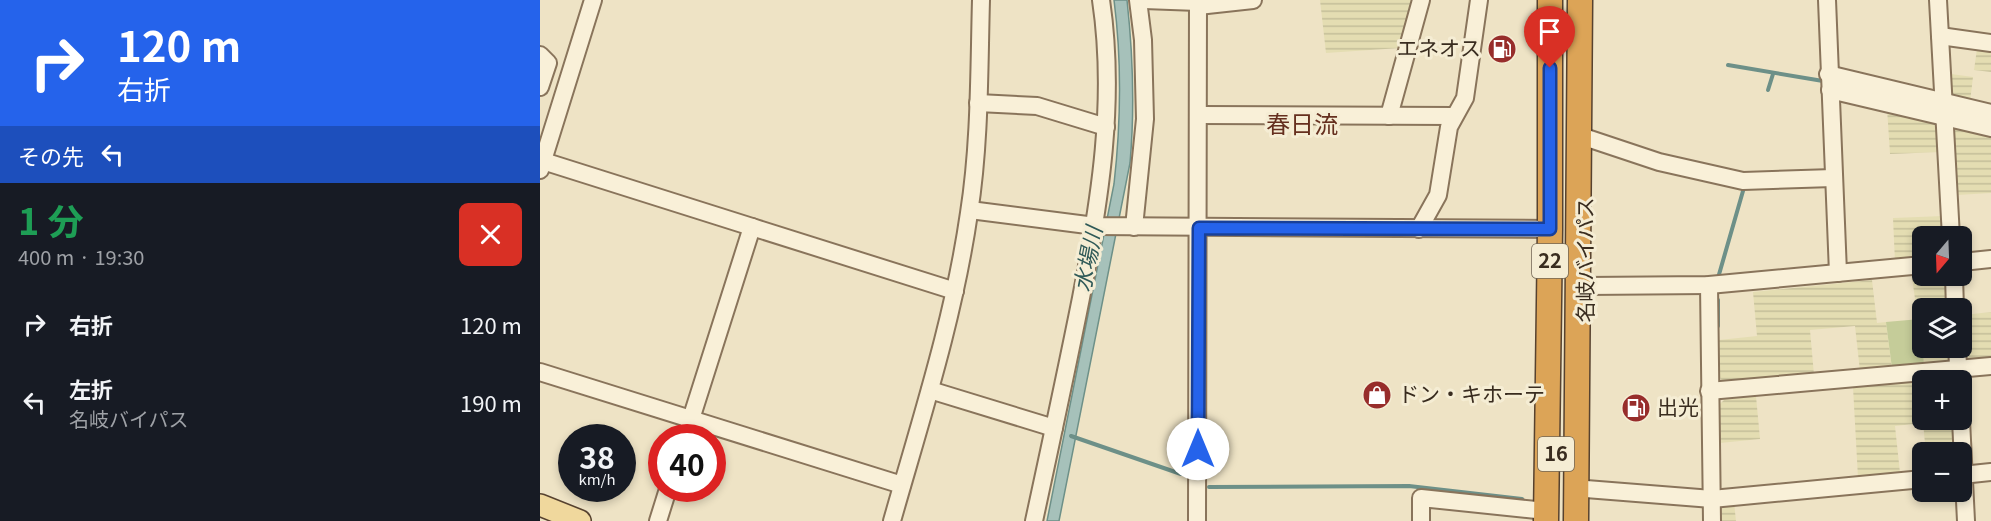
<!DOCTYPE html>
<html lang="ja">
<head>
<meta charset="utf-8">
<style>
  body { margin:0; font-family:Georgia,"Noto Sans JP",serif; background:#242831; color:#f1f3f6; height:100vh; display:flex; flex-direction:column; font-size:22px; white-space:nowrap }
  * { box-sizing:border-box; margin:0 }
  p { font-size:20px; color:#9ea1a6 }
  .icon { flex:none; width:33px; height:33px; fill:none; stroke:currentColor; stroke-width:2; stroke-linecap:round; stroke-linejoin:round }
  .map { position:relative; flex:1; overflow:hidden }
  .side { display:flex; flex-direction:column; background:#171b24; width:540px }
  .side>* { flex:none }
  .hud { background:#2563eb; color:#fff; overflow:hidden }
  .needle { width:39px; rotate:199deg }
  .controls { position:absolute; left:1372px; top:226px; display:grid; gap:12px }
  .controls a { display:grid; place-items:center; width:60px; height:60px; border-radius:9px; background:#171b24; box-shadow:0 3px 9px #0003; font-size:30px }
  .speed { position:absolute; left:18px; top:424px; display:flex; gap:12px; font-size:30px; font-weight:700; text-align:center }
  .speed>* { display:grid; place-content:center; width:78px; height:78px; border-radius:50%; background:#171b24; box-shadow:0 3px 9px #0003; line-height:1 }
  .speed small { font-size:15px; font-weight:400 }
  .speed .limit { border:9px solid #d22; background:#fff; color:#111 }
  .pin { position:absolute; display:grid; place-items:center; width:51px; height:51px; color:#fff; margin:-62px -26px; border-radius:50% 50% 50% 0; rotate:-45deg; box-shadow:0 0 6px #0007 }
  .pin .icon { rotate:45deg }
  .me { position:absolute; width:66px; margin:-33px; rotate:0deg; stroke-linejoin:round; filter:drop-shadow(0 0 4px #0008) }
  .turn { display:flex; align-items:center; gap:21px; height:126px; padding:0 18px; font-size:27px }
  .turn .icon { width:78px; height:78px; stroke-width:2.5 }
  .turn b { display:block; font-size:42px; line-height:51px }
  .then { display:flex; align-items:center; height:57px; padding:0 18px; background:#0003; gap:12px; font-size:22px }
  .round { display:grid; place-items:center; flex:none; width:63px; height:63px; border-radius:9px; background:#242831 }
  .overview { display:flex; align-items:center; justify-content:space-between; height:102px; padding:0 18px }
  h1 { font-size:36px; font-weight:700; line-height:45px; color:#1e9e55 }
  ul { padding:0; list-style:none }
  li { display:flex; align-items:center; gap:18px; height:78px; padding:0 18px }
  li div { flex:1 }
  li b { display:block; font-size:22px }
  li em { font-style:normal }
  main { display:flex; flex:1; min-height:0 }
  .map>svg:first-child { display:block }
  .farmland { fill:url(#farmland-rules) }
  .grass { fill:#c5cc99 }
  .water { fill:#a6c1ba; stroke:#6d9088; stroke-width:1.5 }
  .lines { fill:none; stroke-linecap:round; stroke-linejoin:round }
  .stream { stroke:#6d9088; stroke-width:4 }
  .minor-casing { stroke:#89745b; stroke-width:20 }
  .major-casing { stroke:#57422f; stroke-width:24 }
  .highway-casing { stroke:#57422f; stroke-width:27 }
  .minor { stroke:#f9f0d8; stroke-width:16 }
  .major { stroke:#f0d89d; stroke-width:21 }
  .highway { stroke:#dca457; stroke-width:24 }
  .route-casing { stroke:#184099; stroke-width:15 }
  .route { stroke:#2563eb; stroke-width:10 }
  .labels { text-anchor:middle; stroke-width:6; stroke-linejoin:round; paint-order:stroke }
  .shield { fill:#f5edd4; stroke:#716655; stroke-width:1.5 }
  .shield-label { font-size:20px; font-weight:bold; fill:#392c1f }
  .poi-label { font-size:21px; fill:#392c1f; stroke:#f5edd4; text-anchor:start }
  .street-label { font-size:21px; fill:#392c1f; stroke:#f5edd4 }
  .water-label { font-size:22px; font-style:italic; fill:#2e5957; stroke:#f5edd4 }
  .quarter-label { font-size:24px; fill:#652f1e; stroke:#f5edd4 }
</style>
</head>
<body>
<main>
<section class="side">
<div class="hud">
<div class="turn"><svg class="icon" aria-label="right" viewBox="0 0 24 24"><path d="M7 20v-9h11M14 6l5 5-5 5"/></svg><div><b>120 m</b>右折</div></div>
<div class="then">その先<svg class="icon" aria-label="left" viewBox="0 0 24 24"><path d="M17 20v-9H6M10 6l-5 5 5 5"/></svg></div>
</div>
<div class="overview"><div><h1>1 分</h1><p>400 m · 19:30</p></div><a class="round" style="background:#d93025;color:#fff"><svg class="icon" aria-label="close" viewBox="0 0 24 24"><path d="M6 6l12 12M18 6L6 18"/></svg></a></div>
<ul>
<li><svg class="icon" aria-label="right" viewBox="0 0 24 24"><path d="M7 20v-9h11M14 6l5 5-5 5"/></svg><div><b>右折</b></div><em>120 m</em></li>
<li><svg class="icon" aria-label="left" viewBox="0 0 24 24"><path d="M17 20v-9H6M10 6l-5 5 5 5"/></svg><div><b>左折</b><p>名岐バイパス</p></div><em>190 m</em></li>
</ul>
</section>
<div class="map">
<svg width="1451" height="521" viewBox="0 0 1451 521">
  <defs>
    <pattern id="farmland-rules" width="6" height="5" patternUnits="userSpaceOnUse" patternTransform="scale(1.5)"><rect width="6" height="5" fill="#e4ddb2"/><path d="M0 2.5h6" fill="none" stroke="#c4be99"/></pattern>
  </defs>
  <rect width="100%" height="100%" fill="#eee3c5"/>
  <g class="farmland">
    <polygon points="780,0 874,0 860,48 786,53"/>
    <polygon points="1437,49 1451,51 1451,72 1434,70"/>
    <polygon points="1411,74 1433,77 1430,102 1415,98 1411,93"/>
    <polygon points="1347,108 1395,120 1398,126 1400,152 1350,154"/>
    <polygon points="1418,125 1451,133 1451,193 1417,195 1414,130"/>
    <polygon points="1403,216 1404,237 1383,237 1383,260 1355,262 1353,218"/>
    <polygon points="1383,275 1406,277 1408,309 1383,309 1383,348 1410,348 1410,357 1406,363 1384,365 1372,277"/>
    <polygon points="1332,280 1337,323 1346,322 1352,368 1320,371 1315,326 1270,330 1274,375 1184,383 1180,378 1179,340 1217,336 1213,292"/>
    <polygon points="1451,312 1451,359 1430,361 1426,358 1423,315"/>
    <polygon points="1407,378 1410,381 1383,381 1383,420 1413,420 1415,453 1386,453 1383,423 1355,426 1360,473 1318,478 1313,387"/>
    <polygon points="1216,396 1220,439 1180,443 1179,405 1185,399"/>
    <polygon points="1194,502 1196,521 1180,521 1180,512 1185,503"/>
  </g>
  <polygon class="grass" points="1380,319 1384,365 1352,368 1346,322"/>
  <path class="water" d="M 574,0 L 587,0 C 593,55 595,107 590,163 L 519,521 L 507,521 L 574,184 C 581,122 582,62 574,0 Z"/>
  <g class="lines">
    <g class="stream">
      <polyline points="1188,65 1283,81"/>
      <polyline points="1228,90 1233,74"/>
      <polyline points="1178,278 1203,191"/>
      <polyline points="1178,300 1178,326"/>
      <polyline points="531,436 641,474"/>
      <polyline points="669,487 869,486 982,499"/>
    </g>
    <g class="minor-casing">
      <g id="minor">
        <polyline points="604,0 658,2"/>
        <polyline points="1287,0 1298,273"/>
        <polyline points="1398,0 1411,237"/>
        <polyline points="658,6 713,0"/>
        <polyline points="1400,36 1451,43"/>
        <polyline points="0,55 8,63 0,87"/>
        <polyline points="1288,74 1451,113"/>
        <polyline points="1290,90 1451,128"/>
        <polyline points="438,103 497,106 566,127"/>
        <polyline points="659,115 914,116"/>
        <polyline points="849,116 881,0"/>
        <polyline points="1047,138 1119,162 1203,181 1293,178"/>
        <polyline points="3,161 212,227 145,438"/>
        <polyline points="0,170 53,0"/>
        <polyline points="430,210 555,226 1010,229"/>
        <polyline points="212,227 415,291"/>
        <polyline points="594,227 605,119 603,40 598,0"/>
        <polyline points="879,229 898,195 909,127 925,98 939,0"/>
        <polyline points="1422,262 1451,259"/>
        <polyline points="1414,276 1415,309"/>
        <polyline points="1169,285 1172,521"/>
        <polyline points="1046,286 1169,285 1383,265"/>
        <polyline points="1417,348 1419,381"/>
        <polyline points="0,372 362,485"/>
        <polyline points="390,390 514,428"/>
        <polyline points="1169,391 1451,366"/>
        <polyline points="1421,420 1426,521"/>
        <polyline points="1422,475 1451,472"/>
        <polyline points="1046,489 1172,499 1383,479"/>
        <polyline points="118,521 128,489"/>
        <path d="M 352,521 C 381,419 414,318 429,213 C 440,143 439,71 441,0"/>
        <path d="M 494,521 C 510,447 526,373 541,298 C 560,200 576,100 561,0"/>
        <polyline points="657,521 658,0"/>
        <polyline points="881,521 881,498 1006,511"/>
      </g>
    </g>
    <g class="major-casing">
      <polyline id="major" points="0,505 40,521"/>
    </g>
    <g class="highway-casing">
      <g id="highway">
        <polyline points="1006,521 1010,229 1010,0"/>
        <polyline points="1036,521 1040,0"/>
      </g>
    </g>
    <use href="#minor" class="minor"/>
    <use href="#major" class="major"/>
    <use href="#highway" class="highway"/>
  </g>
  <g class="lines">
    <g class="route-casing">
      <polyline id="route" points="658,449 659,228 1010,229 1010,68"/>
    </g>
    <use href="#route" class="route"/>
  </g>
  <defs>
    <g id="fuel-disc" transform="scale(1.5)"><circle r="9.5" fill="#972d2b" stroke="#f5edd4"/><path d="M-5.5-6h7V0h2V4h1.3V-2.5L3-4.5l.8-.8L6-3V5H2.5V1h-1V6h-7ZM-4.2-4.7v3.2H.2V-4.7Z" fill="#fff"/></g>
    <g id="shop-disc" transform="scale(1.5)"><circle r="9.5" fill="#972d2b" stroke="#f5edd4"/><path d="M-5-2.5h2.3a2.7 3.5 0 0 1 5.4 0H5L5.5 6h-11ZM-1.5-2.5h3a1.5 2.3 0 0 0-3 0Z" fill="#fff"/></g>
  </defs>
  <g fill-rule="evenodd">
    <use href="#fuel-disc" x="962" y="49"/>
    <use href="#shop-disc" x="837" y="395"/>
    <use href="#fuel-disc" x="1096" y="408"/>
  </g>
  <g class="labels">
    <g class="shield">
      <rect x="992" y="244" width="36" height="34" rx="4.5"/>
      <rect x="998" y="437" width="36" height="34" rx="4.5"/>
    </g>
    <g class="shield-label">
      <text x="1010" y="268">22</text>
      <text x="1016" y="461">16</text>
    </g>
    <g class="poi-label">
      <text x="941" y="56" text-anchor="end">エネオス</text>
      <text x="858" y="402">ドン・キホーテ</text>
      <text x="1117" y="415">出光</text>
    </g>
    <g class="street-label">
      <text transform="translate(1046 260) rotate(-90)" y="7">名岐バイパス</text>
    </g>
    <g class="water-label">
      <text transform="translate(548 259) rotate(-79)" y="8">水場川</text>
    </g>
    <g class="quarter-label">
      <text x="762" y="133">春日流</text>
    </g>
  </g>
</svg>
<div class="controls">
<a><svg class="needle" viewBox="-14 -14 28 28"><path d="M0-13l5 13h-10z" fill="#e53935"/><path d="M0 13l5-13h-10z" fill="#9ea1a6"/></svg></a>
<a><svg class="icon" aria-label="layers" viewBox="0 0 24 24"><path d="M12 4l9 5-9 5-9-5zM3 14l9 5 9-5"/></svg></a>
<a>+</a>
<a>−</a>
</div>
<div class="speed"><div>38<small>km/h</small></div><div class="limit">40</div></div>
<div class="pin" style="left:1010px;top:68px;background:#d93025"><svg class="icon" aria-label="arrive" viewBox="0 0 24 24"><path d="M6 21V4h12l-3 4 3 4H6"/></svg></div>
<svg class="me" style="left:658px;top:449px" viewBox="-20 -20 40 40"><circle r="19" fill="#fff"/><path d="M0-13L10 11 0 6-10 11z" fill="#2563eb"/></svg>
</div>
</main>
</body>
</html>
